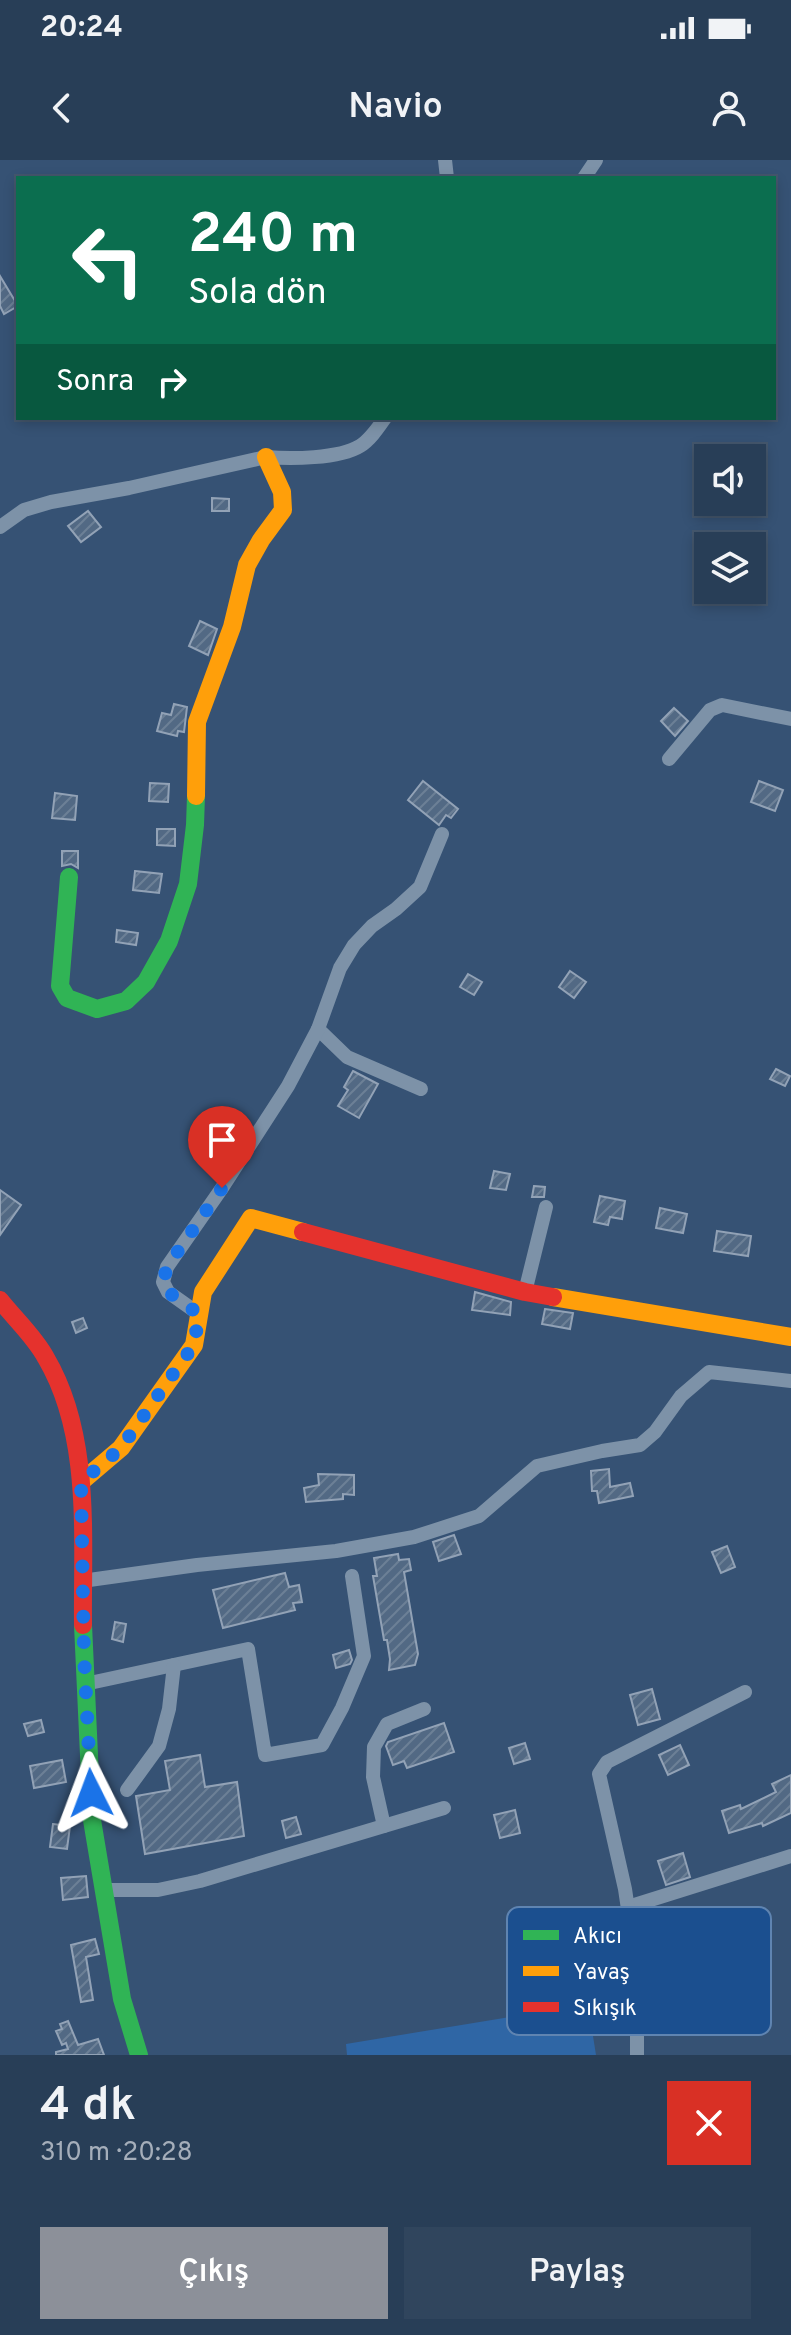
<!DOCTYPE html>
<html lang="tr">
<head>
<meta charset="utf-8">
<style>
  body { margin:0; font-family:Overpass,sans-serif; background:#30455d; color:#f1f3f6; height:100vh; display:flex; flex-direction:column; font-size:30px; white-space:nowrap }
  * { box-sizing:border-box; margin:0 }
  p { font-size:26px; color:#a5aeba }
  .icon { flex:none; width:44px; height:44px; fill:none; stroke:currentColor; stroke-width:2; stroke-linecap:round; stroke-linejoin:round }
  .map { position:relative; height:1895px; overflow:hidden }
  .drawer { display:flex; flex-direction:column; background:#283e57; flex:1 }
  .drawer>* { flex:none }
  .banner { position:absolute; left:16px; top:16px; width:760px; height:244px; border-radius:0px; box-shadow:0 4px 12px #0003,0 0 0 2px #44576d; background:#0b6e4f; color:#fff; overflow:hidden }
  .fabs { position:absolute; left:694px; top:284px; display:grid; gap:16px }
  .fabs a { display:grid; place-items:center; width:72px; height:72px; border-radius:0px; background:#283e57; box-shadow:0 4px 12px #0003,0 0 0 2px #44576d; font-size:40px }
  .pin { position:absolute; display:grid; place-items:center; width:68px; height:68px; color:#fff; margin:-82px -34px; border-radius:50% 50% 50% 0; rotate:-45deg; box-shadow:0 0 8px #0007 }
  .pin .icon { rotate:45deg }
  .me { position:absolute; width:88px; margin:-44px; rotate:357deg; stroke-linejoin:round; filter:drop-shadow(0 0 6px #0008) }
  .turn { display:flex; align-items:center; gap:28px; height:168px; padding:0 40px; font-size:36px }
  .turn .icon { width:104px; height:104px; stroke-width:2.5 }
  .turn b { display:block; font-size:56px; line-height:68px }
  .then { display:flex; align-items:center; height:76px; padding:0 40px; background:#0003; gap:16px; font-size:30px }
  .round { display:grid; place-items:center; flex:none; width:84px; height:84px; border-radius:0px; background:#30455d }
  .overview { display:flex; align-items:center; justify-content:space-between; height:136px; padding:0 40px }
  h1 { font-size:48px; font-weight:600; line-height:60px }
  .cta { display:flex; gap:16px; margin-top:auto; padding:16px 40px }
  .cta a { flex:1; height:92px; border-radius:0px; background:#8c9099; color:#fff; font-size:32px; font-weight:600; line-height:92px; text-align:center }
  .cta a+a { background:#30455d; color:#f1f3f6 }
  .status { display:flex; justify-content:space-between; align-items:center; height:56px; padding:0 40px; background:#283e57; direction:ltr }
  .status svg { height:22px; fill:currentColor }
  header { display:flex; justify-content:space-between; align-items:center; height:104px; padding:0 40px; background:#283e57; font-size:36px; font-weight:600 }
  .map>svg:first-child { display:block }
  .garden { fill:#2f66a5 }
  .building { fill:url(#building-hatch); stroke:#92a2b6; stroke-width:2 }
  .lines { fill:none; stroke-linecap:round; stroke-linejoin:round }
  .street { stroke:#7d92a8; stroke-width:14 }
  .fast { stroke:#30b455; stroke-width:18 }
  .slow { stroke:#ff9f0a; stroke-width:18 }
  .jam { stroke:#e5322d; stroke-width:18 }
  .route { stroke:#1a73e8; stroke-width:14; stroke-dasharray:0 25.2 }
  .key { fill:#1b4f8f; stroke:#5f84b1; stroke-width:2 }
  .key-label { font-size:22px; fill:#fff }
</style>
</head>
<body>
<div class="status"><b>20:24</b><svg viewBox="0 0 49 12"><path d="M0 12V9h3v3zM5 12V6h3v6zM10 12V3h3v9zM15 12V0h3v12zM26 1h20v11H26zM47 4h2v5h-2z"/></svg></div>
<header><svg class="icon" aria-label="back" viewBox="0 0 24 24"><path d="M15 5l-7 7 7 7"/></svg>Navio<svg class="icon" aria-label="person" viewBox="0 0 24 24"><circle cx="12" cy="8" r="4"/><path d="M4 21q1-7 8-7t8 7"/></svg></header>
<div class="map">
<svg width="791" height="1895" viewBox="0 0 791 1895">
  <defs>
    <pattern id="building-hatch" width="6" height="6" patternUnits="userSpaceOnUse" patternTransform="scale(2)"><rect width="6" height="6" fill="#526984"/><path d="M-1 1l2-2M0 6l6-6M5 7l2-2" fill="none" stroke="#6c8096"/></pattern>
  </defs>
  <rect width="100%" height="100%" fill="#365274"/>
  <polygon class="garden" points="588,1844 596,1895 347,1895 346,1884"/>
  <g class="building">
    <polygon points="0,116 18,146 4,154 0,146"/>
    <polygon points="212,338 229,339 229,351 212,351"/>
    <polygon points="88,351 101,367 81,382 68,366"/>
    <polygon points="200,461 217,469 208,495 189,486"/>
    <polygon points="174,544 187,547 184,572 178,571 177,576 157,571 162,553 171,555"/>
    <polygon points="674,548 688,561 675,576 661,561"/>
    <polygon points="423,621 458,649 451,658 446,655 439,665 408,640"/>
    <polygon points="759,621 783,630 775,651 751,642"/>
    <polygon points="150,623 169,624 168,642 149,641"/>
    <polygon points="55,633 77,636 75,660 52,658"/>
    <polygon points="157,669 175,669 175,686 157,685"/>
    <polygon points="62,691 78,691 78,708 71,704 62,706"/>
    <polygon points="135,711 162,714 159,733 133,730"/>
    <polygon points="117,770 138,773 136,785 116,782"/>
    <polygon points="570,811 586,822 574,838 559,827"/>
    <polygon points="468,814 482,822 474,835 460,827"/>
    <polygon points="776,909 790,916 785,926 770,919"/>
    <polygon points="353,911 378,924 359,958 338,946 348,930 344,927"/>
    <polygon points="494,1011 510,1014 506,1030 490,1028"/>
    <polygon points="534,1026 545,1027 544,1037 532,1037"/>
    <polygon points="0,1030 21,1045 0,1075"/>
    <polygon points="600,1036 625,1041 622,1059 610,1057 608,1065 594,1062"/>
    <polygon points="660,1048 687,1054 683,1073 656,1068"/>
    <polygon points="717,1071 751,1076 748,1096 714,1091"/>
    <polygon points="475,1132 511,1142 510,1155 472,1150"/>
    <polygon points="545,1149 573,1153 570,1169 542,1164"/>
    <polygon points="83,1158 87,1168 76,1173 72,1162"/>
    <polygon points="609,1309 610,1327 630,1323 633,1336 599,1343 597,1331 592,1331 591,1311"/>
    <polygon points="318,1314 354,1315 354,1335 343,1334 343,1339 306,1342 304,1328 319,1325"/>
    <polygon points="454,1375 461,1394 439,1401 433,1382"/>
    <polygon points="727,1386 735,1407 721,1413 712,1392"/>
    <polygon points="398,1394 399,1400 409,1399 411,1410 404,1412 418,1494 415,1505 389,1510 390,1499 387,1480 384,1480 373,1416 377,1416 374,1398"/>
    <polygon points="285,1413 289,1427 299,1425 302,1442 293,1443 295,1450 223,1468 213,1430"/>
    <polygon points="115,1462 126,1464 123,1482 112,1479"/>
    <polygon points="349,1490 352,1500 350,1504 336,1508 333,1495"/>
    <polygon points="652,1529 660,1559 638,1565 630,1535"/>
    <polygon points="41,1560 44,1572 28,1576 24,1564"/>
    <polygon points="444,1563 454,1592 407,1608 404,1601 393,1605 386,1586 388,1582"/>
    <polygon points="525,1583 530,1599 514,1604 509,1588"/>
    <polygon points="680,1585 689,1605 668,1615 659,1595"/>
    <polygon points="200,1595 205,1627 237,1622 244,1676 145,1694 136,1636 170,1630 165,1601"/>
    <polygon points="62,1600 66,1622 34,1628 30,1606"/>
    <polygon points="791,1615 791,1653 763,1666 762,1663 729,1673 722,1651 740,1645 741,1649 776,1632 772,1624"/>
    <polygon points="515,1650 520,1673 500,1678 494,1655"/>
    <polygon points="296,1657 301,1674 286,1678 282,1661"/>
    <polygon points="53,1664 70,1666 67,1689 50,1687"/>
    <polygon points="683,1693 690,1717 666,1725 658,1701"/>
    <polygon points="86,1716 88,1737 63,1740 61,1718"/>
    <polygon points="95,1779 99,1794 86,1797 93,1840 81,1842 71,1785"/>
    <polygon points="68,1861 78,1885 98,1879 104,1895 56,1895 56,1892 68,1889 66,1883 62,1885 56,1871 62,1869 60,1864"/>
  </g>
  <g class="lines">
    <g class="street">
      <polyline points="445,0 447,18"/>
      <polyline points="584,18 596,0"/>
      <path d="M 0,367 L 24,350 L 51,342 L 129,328 L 266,297 C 290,299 339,299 360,286 C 370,280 378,268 385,258"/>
      <polyline points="669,599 710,550 722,545 791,559"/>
      <polyline points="318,869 347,897 421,929"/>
      <polyline points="525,1132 546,1047"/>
      <polyline points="199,1154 168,1132 163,1122 167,1107 222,1028 288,926 318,869 340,808 354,785 372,766 396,749 420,727 442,674"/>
      <polyline points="82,1421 197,1405 336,1391 414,1377 479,1356 537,1306 602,1291 640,1285 655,1272 681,1236 709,1212 791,1221"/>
      <polyline points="85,1524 248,1489 265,1595 322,1585 342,1548 364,1496 352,1416"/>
      <polyline points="127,1630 159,1586 169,1549 174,1505"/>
      <polyline points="384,1666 373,1617 374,1587 387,1564 424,1549"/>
      <polyline points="104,1730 158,1730 200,1721 444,1648"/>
      <polyline points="628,1747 791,1696"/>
      <polyline points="637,1895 637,1810 625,1729 599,1614 607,1602 745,1532"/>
    </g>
    <g class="fast">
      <polyline points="69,717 60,826 67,838 97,849 126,841 146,822 169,781 188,724 195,665 196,636"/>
      <polyline points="83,1465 92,1660 122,1839 139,1895"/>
    </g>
    <g class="slow">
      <polyline points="196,636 197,562 232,467 247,405 261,380 283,350 282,332 266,297"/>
      <polyline points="553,1137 791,1177"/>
      <polyline points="81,1322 121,1288 194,1185 203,1132 251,1058 303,1072"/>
    </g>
    <g class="jam">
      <polyline points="303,1072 525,1132 553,1137"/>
      <path d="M 0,1140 C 15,1159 35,1177 46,1198 C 92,1276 82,1378 83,1465"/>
    </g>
  </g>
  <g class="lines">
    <polyline class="route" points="91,1633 84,1495 81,1322 121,1288 178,1207 194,1185 199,1154 168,1132 163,1122 167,1107 222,1028"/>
  </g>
  <rect x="507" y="1747" width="264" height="128" rx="12" class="key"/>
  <rect x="523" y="1770" width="36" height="10" fill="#30b455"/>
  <rect x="523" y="1806" width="36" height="10" fill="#ff9f0a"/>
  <rect x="523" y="1842" width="36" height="10" fill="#e5322d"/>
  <g class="key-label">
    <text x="573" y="1783">Akıcı</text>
    <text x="573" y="1819">Yavaş</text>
    <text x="573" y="1855">Sıkışık</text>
  </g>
</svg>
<div class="fabs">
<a><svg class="icon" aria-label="sound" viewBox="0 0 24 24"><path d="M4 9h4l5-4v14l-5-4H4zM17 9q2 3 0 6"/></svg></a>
<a><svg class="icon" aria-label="layers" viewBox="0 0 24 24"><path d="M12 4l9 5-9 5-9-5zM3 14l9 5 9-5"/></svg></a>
</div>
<div class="pin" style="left:222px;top:1028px;background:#d93025"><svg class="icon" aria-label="arrive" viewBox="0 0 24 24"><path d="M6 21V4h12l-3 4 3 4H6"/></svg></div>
<svg class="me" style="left:91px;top:1633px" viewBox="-20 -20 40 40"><path d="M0-17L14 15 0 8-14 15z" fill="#1a73e8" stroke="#fff" stroke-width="4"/></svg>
<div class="banner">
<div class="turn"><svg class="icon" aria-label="left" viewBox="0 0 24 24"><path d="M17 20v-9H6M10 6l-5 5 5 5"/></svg><div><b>240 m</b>Sola dön</div></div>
<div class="then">Sonra<svg class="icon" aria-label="right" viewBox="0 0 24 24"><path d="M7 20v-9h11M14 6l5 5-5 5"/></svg></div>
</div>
</div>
<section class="drawer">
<div class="overview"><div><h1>4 dk</h1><p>310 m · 20:28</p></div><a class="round" style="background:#d93025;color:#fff"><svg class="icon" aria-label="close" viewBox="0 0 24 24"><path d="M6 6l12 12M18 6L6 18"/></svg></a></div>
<div class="cta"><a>Çıkış</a><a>Paylaş</a></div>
</section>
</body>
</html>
